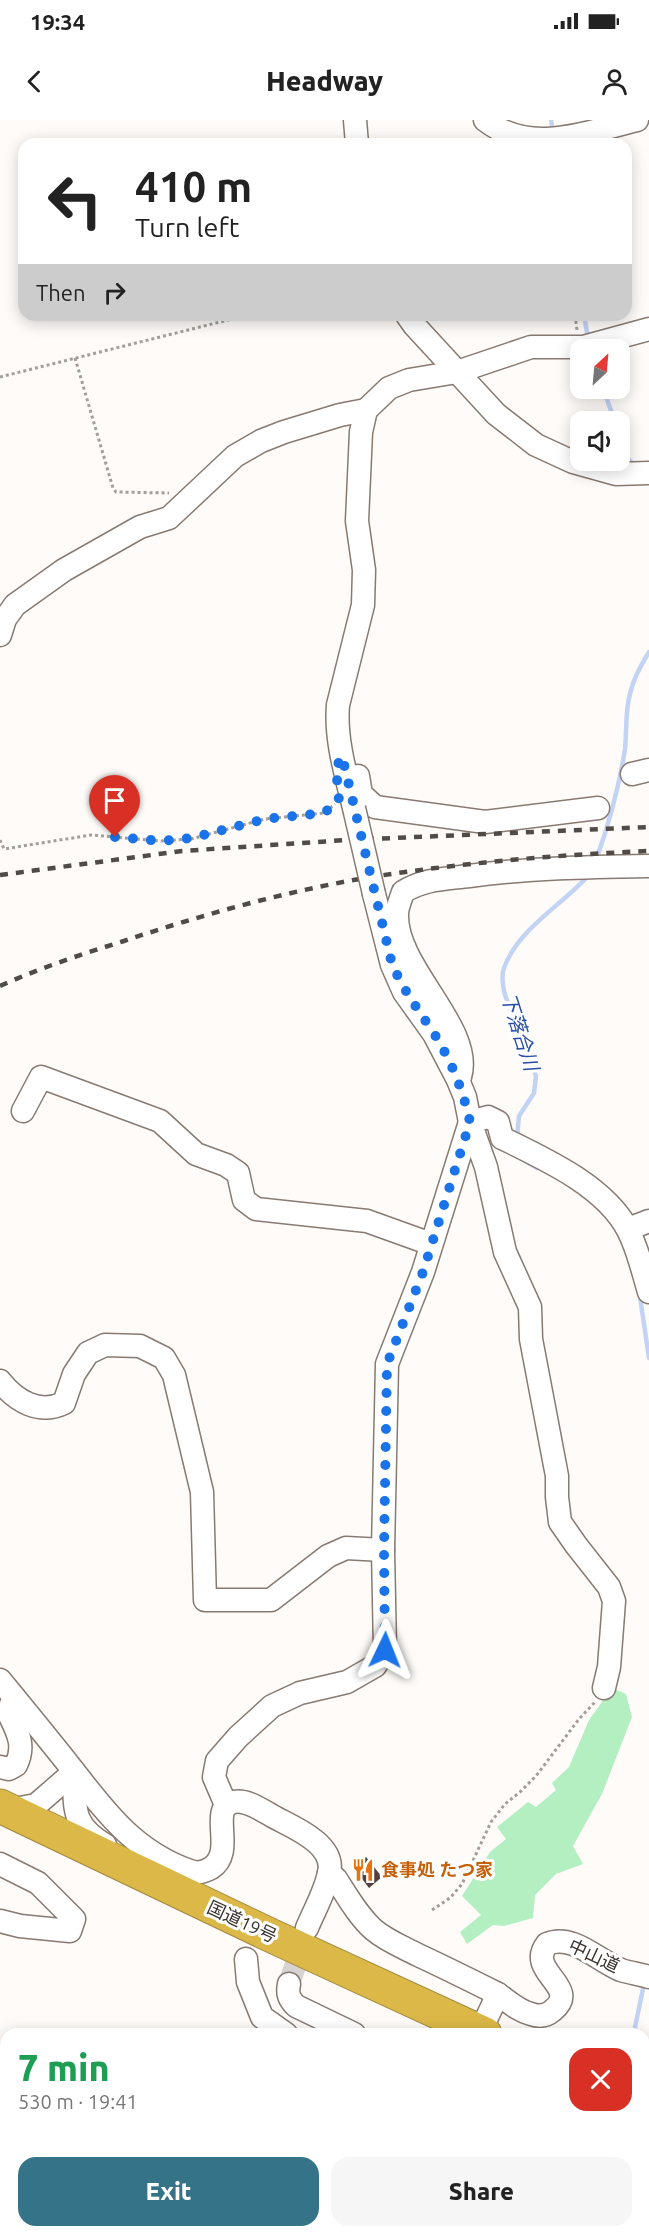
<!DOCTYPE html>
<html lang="en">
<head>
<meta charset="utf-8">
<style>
  body { margin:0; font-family:Ubuntu,"Noto Sans JP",sans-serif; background:#f6f6f6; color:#222; height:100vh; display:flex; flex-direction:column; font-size:22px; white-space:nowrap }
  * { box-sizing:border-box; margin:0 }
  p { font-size:20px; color:#767676 }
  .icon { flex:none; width:33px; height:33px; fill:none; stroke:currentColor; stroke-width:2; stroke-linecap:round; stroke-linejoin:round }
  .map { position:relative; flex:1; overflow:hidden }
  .panel { position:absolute; left:0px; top:1908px; width:650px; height:210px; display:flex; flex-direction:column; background:#fff; border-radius:18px 18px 0 0; box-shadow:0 3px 15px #0003 }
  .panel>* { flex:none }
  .guide { position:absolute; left:18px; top:18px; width:614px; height:183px; border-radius:18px; box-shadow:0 3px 15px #0003; background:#fff; color:#222; overflow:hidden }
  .needle { width:39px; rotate:26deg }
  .fabs { position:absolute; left:570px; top:219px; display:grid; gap:12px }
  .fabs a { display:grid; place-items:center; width:60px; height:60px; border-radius:12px; background:#fff; box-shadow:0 3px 15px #0003; font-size:30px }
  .pin { position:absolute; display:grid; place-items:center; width:51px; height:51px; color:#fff; margin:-62px -26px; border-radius:50% 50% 50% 0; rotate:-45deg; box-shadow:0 0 6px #0007 }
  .pin .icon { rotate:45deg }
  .me { position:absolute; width:66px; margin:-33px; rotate:2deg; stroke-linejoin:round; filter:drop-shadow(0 0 4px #0008) }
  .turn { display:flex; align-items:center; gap:21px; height:126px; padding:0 18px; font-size:27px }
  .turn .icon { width:78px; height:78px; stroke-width:2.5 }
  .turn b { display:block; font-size:42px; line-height:51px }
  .then { display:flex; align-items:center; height:57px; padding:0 18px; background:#0003; gap:12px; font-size:22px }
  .round { display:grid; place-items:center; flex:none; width:63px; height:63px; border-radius:18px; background:#f6f6f6 }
  .overview { display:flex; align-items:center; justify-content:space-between; height:102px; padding:0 18px }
  h1 { font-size:36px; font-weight:800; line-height:45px; color:#1e9e55 }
  .button { display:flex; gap:12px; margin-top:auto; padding:12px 18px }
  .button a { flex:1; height:69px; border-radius:18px; background:#347388; color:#fff; font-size:24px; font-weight:800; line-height:69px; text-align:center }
  .button a+a { background:#f6f6f6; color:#222 }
  .status { display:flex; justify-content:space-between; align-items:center; height:42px; padding:0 30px; background:#fff; direction:ltr }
  .status svg { height:16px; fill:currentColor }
  header { display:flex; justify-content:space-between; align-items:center; height:78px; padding:0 18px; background:#fff; font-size:27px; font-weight:800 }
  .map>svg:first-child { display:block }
  .green { fill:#b3efc1 }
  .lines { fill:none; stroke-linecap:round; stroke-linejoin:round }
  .stream { stroke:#c3d3f4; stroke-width:4.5 }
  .building { fill:#52413f }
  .minor-tunnel { stroke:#d7d3d0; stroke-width:22; stroke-dasharray:22 11; stroke-linecap:butt }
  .minor-casing { stroke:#887a71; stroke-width:25 }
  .highway-casing { stroke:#a2893f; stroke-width:35 }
  .path { stroke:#a29e9a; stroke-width:3; stroke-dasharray:3 3; stroke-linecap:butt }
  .minor { stroke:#fff; stroke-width:22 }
  .highway { stroke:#dbb847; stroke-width:33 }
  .rail { stroke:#514b47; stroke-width:4.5; stroke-dasharray:8 8; stroke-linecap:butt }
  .minor-bridge-casing { stroke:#887a71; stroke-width:25; stroke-linecap:butt }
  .minor-bridge { stroke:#fff; stroke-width:22 }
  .route { stroke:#1a73e8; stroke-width:10; stroke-dasharray:0 18 }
  .labels { text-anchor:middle; stroke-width:6; stroke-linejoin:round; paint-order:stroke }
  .food-label { font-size:18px; font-weight:bold; fill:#c56008; stroke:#fff; text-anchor:start }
  .street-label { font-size:18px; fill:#39332f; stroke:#fff }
  .water-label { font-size:20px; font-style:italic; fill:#2a4fa8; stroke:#fff }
</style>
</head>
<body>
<div class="status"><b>19:34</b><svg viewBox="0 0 49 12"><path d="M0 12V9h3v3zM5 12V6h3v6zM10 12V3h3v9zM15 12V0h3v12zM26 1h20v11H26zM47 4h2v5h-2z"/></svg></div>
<header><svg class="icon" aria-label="back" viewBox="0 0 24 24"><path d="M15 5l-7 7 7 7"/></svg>Headway<svg class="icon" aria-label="person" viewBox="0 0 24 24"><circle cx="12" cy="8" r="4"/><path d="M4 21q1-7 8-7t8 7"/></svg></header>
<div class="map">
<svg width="649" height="2118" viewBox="0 0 649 2118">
  <rect width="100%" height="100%" fill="#fefbf8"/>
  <polygon class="green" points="612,1568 626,1574 632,1597 602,1674 573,1726 583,1744 556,1754 535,1775 533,1798 504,1806 493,1805 467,1824 460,1812 481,1795 462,1776 490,1732 506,1719 497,1707 528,1682 536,1687 556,1670 552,1663 569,1647 589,1600"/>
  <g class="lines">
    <g class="stream">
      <polyline points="551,0 553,12"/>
      <polyline points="584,195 588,218"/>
      <polyline points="603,268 615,302"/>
      <polyline points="620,315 627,337 635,347"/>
      <path d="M 596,740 C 609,704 619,667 625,629 C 627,611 625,591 630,574 C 633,559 641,545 649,532"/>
      <path d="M 517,1018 L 519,996 L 534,973 L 536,956 L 505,875 C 503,867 501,856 504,848 C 518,809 562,785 588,756"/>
      <polyline points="519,1037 537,1048"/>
      <polyline points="640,1177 649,1238"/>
      <polyline points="637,1914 635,1907 644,1864"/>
      <polyline points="644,1934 649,1943"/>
    </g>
  </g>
  <polygon class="building" points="366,1737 382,1757 369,1768 353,1747"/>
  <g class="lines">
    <polyline class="minor-tunnel" points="289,1864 305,1817"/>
    <g class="minor-casing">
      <g id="minor">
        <polyline points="355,0 357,24"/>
        <path d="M 485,0 C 531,36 586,12 637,0"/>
        <polyline points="407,195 414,205 496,294 536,325 573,342 616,354 649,353"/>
        <polyline points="0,515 5,499 15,485 64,450 140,407 169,398 235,336 261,321 284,312 340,295 366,290"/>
        <polyline points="632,654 649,650"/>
        <polyline points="358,656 361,674 375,687 485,702 598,688"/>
        <path d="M 354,688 C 346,655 335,619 338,585 L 363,485 L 364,450 L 357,401 L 361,312 L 366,290 L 389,268 L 409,260 L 457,252 L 531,227 L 583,227 L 649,209"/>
        <polyline points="374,774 392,845 404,872 434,914 458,960 465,977 470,1002 486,1047 505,1132 530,1187 531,1219 557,1356 557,1377 560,1402 576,1425 609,1467 614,1481 609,1547 604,1568"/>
        <path d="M 460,957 C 475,908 395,848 397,794 C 397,787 401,779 403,772 C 423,759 445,759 469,756 C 529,748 588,747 649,746"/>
        <polyline points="23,991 41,957 160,1001 196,1034 226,1045 238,1053 244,1080 256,1089 367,1101 431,1124"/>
        <path d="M 470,1002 L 488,997 L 498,1002 L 502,1018 C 545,1039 605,1066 628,1110 C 638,1129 643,1152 649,1172"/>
        <polyline points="628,1109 649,1101"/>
        <path d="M 0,1261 C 16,1281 39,1295 64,1283 L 74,1254 L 88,1233 L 105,1225 L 140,1226 L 164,1238 L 174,1255 L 202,1372 L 205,1480 L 271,1480 L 328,1436 L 346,1428 L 383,1430"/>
        <path d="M 0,1560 C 23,1588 46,1616 69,1645 C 104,1690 133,1731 190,1751 C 198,1754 204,1752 211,1748 C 237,1732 207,1687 234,1682 C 248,1679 264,1692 276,1698 C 295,1708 336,1725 329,1753 C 325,1772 314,1791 307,1808"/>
        <path d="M 0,1647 L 9,1649 L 16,1645 C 26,1625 17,1611 8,1592 L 14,1577"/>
        <path d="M 74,1652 C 75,1688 71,1705 105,1725"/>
        <polyline points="226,1685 214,1657 217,1641 238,1617 272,1586 300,1573 347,1562 375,1546 385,1530 383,1430 387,1244 423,1152 470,1002"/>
        <polyline points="9,1690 36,1685 74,1652"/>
        <polyline points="0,1744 38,1763 74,1799 70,1811 20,1806 0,1801"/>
        <path d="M 329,1753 L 336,1759 C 347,1776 359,1797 374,1810 C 387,1821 403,1827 418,1835 C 444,1847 470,1860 496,1873 C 507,1880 518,1891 531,1894 C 539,1897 546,1896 552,1891 C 583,1867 525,1852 547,1824 C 573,1813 598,1841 621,1850 C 630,1853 640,1854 649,1857"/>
        <polyline points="246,1839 248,1862 262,1897 286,1914"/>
        <path d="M 289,1864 C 287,1874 289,1879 296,1886 L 354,1914"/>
        <polyline points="480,1912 498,1874"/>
        <polyline points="0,2057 6,2054"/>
        <polyline points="362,2112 366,2118"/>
        <polyline points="604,2112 611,2118"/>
        <polyline points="277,2118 284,2112"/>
        <polyline points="485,2118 492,2112"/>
      </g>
    </g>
    <g class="highway-casing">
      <g id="highway">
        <polyline points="0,1686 270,1815 485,1914"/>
        <polyline points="644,1983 649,1986"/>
        <polyline points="644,2012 649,2015"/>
      </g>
    </g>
    <g class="path">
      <polyline points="575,195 577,210"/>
      <polyline points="75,238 113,368 116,372 169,373"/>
      <polyline points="0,257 248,195"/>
      <polyline points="0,720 4,729 91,715 161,721 191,719 265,699 324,693 335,684"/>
      <polyline points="432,1790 450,1778 462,1764 491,1702 505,1684 520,1672 536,1656 579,1599 595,1582"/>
      <polyline points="37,2112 38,2118"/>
      <polyline points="194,2112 198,2118"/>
      <polyline points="137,2118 151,2112"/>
    </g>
    <use href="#minor" class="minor"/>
    <use href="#highway" class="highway"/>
    <g class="rail">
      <polyline points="0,755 182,731 347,720 649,707"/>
      <path d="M 0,866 C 40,848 82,834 124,821 C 201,795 284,772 365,758 C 459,743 554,735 649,731"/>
    </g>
    <g class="minor-bridge-casing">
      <polyline id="minor-bridge" points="354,688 374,774"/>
    </g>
    <use href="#minor-bridge" class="minor-bridge"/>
  </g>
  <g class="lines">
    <path class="route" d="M 115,717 L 161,721 L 192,718 L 265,699 L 324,693 L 339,681 L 336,648 L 342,636 L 392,844 C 404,871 417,888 433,912 C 451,940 463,970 470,1002 L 423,1152 L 387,1244 L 384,1430 L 385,1530"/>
  </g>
  <defs>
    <g id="restaurant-bare" transform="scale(1.8)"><path d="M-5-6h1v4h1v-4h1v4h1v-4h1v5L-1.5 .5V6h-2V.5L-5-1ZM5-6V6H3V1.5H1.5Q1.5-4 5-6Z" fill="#e8710a" stroke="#fff" stroke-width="2.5" paint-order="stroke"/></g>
  </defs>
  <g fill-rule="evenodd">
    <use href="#restaurant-bare" x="363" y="1750"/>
  </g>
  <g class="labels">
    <g class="food-label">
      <text x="381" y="1756">食事処 たつ家</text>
    </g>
    <g class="street-label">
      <text transform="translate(242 1802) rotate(25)" y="6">国道19号</text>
      <text transform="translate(594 1836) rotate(25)" y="6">中山道</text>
    </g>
    <g class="water-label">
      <text transform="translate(520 912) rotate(72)" y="7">下落合川</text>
    </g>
  </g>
</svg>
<div class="fabs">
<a><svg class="needle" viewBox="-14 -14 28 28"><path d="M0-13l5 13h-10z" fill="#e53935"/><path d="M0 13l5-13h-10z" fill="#767676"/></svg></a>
<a><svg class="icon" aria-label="sound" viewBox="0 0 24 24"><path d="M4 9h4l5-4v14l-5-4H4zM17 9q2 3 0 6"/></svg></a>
</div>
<div class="pin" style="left:115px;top:717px;background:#d93025"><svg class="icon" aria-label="arrive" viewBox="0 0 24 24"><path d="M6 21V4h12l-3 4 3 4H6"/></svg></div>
<svg class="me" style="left:385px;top:1530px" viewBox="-20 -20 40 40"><path d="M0-17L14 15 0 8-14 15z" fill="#1a73e8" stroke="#fff" stroke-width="4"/></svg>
<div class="guide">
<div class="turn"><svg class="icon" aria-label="left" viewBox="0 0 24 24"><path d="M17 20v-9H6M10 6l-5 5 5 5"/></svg><div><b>410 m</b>Turn left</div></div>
<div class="then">Then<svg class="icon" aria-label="right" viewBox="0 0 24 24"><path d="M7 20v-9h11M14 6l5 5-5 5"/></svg></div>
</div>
<section class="panel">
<div class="overview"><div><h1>7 min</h1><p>530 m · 19:41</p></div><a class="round" style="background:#d93025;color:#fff"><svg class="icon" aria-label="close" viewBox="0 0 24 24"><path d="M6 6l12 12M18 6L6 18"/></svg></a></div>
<div class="button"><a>Exit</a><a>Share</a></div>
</section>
</div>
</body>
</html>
